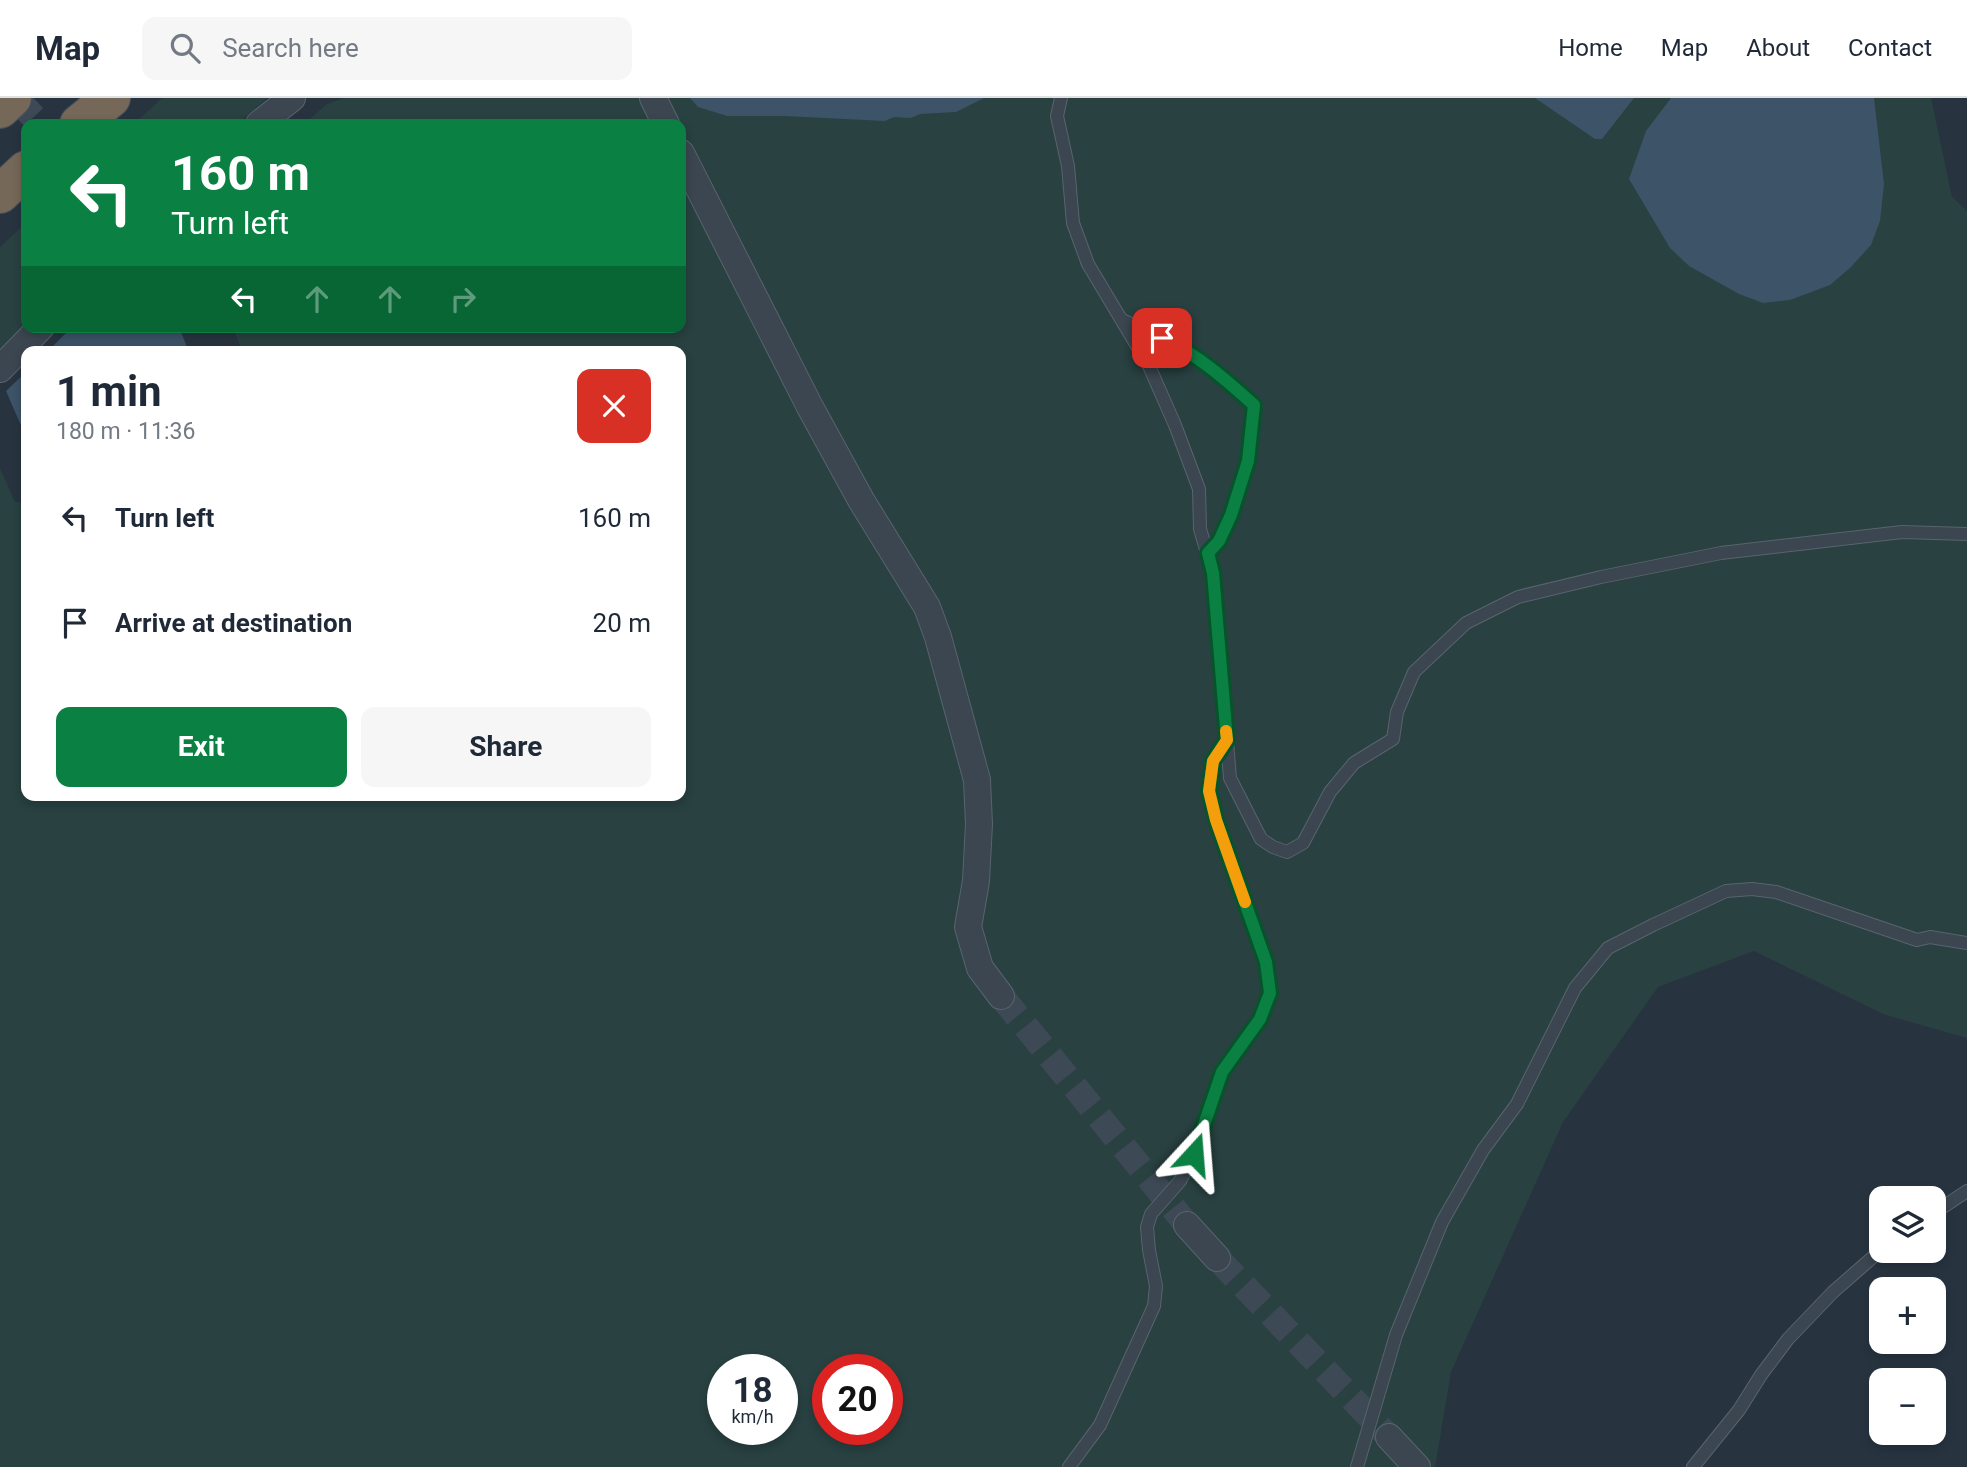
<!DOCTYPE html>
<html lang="en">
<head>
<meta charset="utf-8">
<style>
  body { margin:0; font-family:Roboto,sans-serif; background:#f6f6f7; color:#1f2937; height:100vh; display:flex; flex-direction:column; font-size:26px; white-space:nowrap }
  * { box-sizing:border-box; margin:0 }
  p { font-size:23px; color:#747a83 }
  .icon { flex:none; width:38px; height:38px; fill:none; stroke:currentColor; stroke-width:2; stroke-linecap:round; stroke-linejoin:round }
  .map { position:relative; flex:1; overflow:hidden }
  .sheet { position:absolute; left:21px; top:248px; width:665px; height:455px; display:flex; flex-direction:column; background:#fff; border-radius:14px; box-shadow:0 4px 10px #0003 }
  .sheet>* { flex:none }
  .banner { position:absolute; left:21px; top:21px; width:665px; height:214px; border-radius:14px; box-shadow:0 4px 10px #0003; background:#0b8043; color:#fff; overflow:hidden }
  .fabs { position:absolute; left:1869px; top:1088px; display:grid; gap:14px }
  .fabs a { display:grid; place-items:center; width:77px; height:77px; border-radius:14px; background:#fff; box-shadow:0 4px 10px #0003; font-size:35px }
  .speed { position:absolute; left:707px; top:1256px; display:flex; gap:14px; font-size:35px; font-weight:700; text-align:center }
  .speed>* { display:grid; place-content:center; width:91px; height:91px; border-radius:50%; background:#fff; box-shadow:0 4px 10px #0003; line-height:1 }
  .speed small { font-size:18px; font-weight:400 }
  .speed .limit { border:10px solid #d22; background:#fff; color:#111 }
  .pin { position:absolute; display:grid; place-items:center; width:60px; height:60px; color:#fff; margin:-30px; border-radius:14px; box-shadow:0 4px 10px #0006 }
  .me { position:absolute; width:77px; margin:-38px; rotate:19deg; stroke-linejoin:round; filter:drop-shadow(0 0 5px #0008) }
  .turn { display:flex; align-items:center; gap:24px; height:147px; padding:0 35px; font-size:32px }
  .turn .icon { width:91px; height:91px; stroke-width:2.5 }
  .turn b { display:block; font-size:49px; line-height:60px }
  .lanes { display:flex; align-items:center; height:66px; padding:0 35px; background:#0003; justify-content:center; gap:35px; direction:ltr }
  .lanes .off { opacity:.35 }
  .round { display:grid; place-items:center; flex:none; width:74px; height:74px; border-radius:14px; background:#f6f6f7 }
  .overview { display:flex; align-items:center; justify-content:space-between; height:119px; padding:0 35px }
  h1 { font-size:42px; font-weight:700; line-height:52px }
  .primary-button { display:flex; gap:14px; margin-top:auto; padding:14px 35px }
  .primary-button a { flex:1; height:80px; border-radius:14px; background:#0b8043; color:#fff; font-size:28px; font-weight:700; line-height:80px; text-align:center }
  .primary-button a+a { background:#f6f6f7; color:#1f2937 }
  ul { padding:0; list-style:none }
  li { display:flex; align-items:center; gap:21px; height:105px; padding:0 35px }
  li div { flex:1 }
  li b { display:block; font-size:26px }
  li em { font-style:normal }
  header { display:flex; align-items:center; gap:42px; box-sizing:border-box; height:98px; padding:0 35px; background:#fff; border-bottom:2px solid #e0e1e3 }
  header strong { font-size:33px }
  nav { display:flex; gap:38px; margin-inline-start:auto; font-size:24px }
  .search { width:490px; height:63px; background:#f6f6f7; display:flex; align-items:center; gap:18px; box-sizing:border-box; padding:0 24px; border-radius:14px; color:#747a83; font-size:26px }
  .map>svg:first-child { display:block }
  .green { fill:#294141; fill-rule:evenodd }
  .water { fill:#3d5368 }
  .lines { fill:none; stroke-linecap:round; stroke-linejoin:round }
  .street-tunnel { stroke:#3d4955; stroke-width:26; stroke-dasharray:26 13; stroke-linecap:butt }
  .lane-casing { stroke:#59646d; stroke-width:14 }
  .street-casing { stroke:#59646d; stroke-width:28 }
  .highway-casing { stroke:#46515b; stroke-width:40 }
  .lane { stroke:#3b4650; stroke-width:12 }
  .street { stroke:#3b4650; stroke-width:26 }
  .highway { stroke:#766858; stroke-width:38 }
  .route-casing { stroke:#07532c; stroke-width:18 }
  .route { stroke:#0b8043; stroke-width:12 }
  .slow { stroke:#f59e0b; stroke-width:12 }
</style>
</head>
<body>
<header>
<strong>Map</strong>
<div class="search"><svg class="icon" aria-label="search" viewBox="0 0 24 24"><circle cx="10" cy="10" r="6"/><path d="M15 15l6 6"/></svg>Search here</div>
<nav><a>Home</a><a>Map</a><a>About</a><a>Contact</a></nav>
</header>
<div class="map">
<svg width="1967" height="1369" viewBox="0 0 1967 1369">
  <rect width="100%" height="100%" fill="#273440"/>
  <g class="green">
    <polygon points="162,0 267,0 237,26 134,26"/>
    <path d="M 344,0 L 1931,0 L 1952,99 L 1967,113 L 1967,940 L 1883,916 L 1754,853 L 1658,889 L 1563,1024 L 1451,1274 L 1435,1369 L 0,1369 L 0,370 L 15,404 L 26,405 L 26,698 L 681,698 L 681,254 L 243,254 L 232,229 L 681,229 L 681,26 L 304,26 L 327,6 ZM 723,1272 L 782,1272 L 782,1332 L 723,1332 ZM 828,1272 L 887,1272 L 887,1332 L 828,1332 Z"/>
    <polygon points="26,125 26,226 0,252 0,149"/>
  </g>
  <g class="water">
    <polygon points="690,0 984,0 956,14 920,16 911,20 894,19 885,23 784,18 727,18 698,9"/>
    <polygon points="1535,0 1634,0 1602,41 1595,41"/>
    <polygon points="1671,0 1874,0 1884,86 1880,123 1871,147 1850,170 1830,187 1790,202 1763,205 1739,196 1689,168 1670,150 1629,81 1646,33"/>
    <polygon points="72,229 179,229 189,254 47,254"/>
    <polygon points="26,274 26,339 6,293"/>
  </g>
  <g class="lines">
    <g class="street-tunnel">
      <polyline points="16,0 40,26"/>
      <polyline points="1001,898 1187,1127"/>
      <polyline points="1217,1160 1389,1339"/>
    </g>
    <g class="lane-casing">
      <g id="lane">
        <polyline points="1061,0 1057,18 1068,68 1073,125 1088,166 1149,268 1175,327 1199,391 1200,431 1213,475 1230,680 1261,741 1273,749 1287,754 1303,745 1330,694 1354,665 1393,641 1397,614 1414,574 1466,525 1518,499 1601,479 1721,455 1902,434 1967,436"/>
        <polyline points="1122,222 1182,249 1213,271 1254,307 1248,363 1231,417 1219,443 1208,455"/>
        <polyline points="1934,1115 1967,1093"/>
        <polyline points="1069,1369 1100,1327 1154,1208 1156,1188 1149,1152 1147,1129 1151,1116 1180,1083 1194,1056 1222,974 1260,921 1270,895 1266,864 1216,722 1209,693 1213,663 1226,643"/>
        <polyline points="1357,1369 1396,1237 1442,1124 1483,1052 1517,1006 1575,890 1608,850 1653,827 1726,793 1752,791 1776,794 1917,842 1930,839 1967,845"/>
        <polyline points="1693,1369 1739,1312 1761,1277 1788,1241 1833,1194 1881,1152"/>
      </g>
    </g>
    <g class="street-casing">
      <g id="street">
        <polyline points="653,0 666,26"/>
        <polyline points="259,26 292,0"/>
        <polyline points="681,55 810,309 861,402 927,509 938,539 977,682 979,726 976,783 968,829 980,870 1001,898"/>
        <polyline points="0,271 41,229"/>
        <polyline points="1187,1127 1217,1160"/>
        <polyline points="1389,1339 1417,1369"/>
      </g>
    </g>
    <g class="highway-casing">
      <g id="highway">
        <polyline points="0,11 12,0"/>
        <polyline points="79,26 111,0"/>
        <polyline points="0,96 26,72"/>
      </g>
    </g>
    <use href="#lane" class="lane"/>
    <use href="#street" class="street"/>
    <use href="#highway" class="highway"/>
  </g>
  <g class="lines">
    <g class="route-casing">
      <path id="route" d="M 1162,240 C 1197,256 1225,281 1254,307 L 1248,363 L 1231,417 L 1219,443 L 1208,455 L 1213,475 L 1227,642 L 1213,663 L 1209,693 L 1216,722 L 1266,864 L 1270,895 L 1260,921 L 1222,974 L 1194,1056"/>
    </g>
    <use href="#route" class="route"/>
    <polyline class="slow" points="1226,633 1227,642 1213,663 1209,693 1216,722 1245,804"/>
  </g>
</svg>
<div class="fabs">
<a><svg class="icon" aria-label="layers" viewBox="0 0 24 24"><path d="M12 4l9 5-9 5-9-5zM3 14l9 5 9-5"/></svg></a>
<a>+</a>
<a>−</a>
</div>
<div class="speed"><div>18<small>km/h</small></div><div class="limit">20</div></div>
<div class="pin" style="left:1162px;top:240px;background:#d93025"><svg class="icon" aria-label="arrive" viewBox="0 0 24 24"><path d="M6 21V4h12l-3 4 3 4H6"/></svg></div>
<svg class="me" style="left:1194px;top:1056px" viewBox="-20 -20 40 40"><path d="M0-17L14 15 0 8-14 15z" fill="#0b8043" stroke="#fff" stroke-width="4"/></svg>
<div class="banner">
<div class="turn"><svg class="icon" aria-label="left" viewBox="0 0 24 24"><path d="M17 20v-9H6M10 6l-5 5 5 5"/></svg><div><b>160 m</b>Turn left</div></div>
<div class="lanes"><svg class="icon" aria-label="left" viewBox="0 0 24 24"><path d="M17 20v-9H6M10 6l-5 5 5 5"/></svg><svg class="icon off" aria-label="ahead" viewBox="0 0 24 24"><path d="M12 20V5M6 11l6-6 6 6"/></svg><svg class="icon off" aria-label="ahead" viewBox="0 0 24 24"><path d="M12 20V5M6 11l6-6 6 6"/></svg><svg class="icon off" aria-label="right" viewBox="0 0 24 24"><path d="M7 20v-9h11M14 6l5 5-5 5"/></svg></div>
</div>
<section class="sheet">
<div class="overview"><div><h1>1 min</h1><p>180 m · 11:36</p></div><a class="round" style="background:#d93025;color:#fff"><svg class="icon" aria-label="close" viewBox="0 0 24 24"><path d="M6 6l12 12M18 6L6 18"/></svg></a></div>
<ul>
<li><svg class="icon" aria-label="left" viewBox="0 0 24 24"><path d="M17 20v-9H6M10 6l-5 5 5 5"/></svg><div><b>Turn left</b></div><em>160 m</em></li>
<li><svg class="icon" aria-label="arrive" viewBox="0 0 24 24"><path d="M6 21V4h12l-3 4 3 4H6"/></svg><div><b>Arrive at destination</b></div><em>20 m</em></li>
</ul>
<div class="primary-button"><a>Exit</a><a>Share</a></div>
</section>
</div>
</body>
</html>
